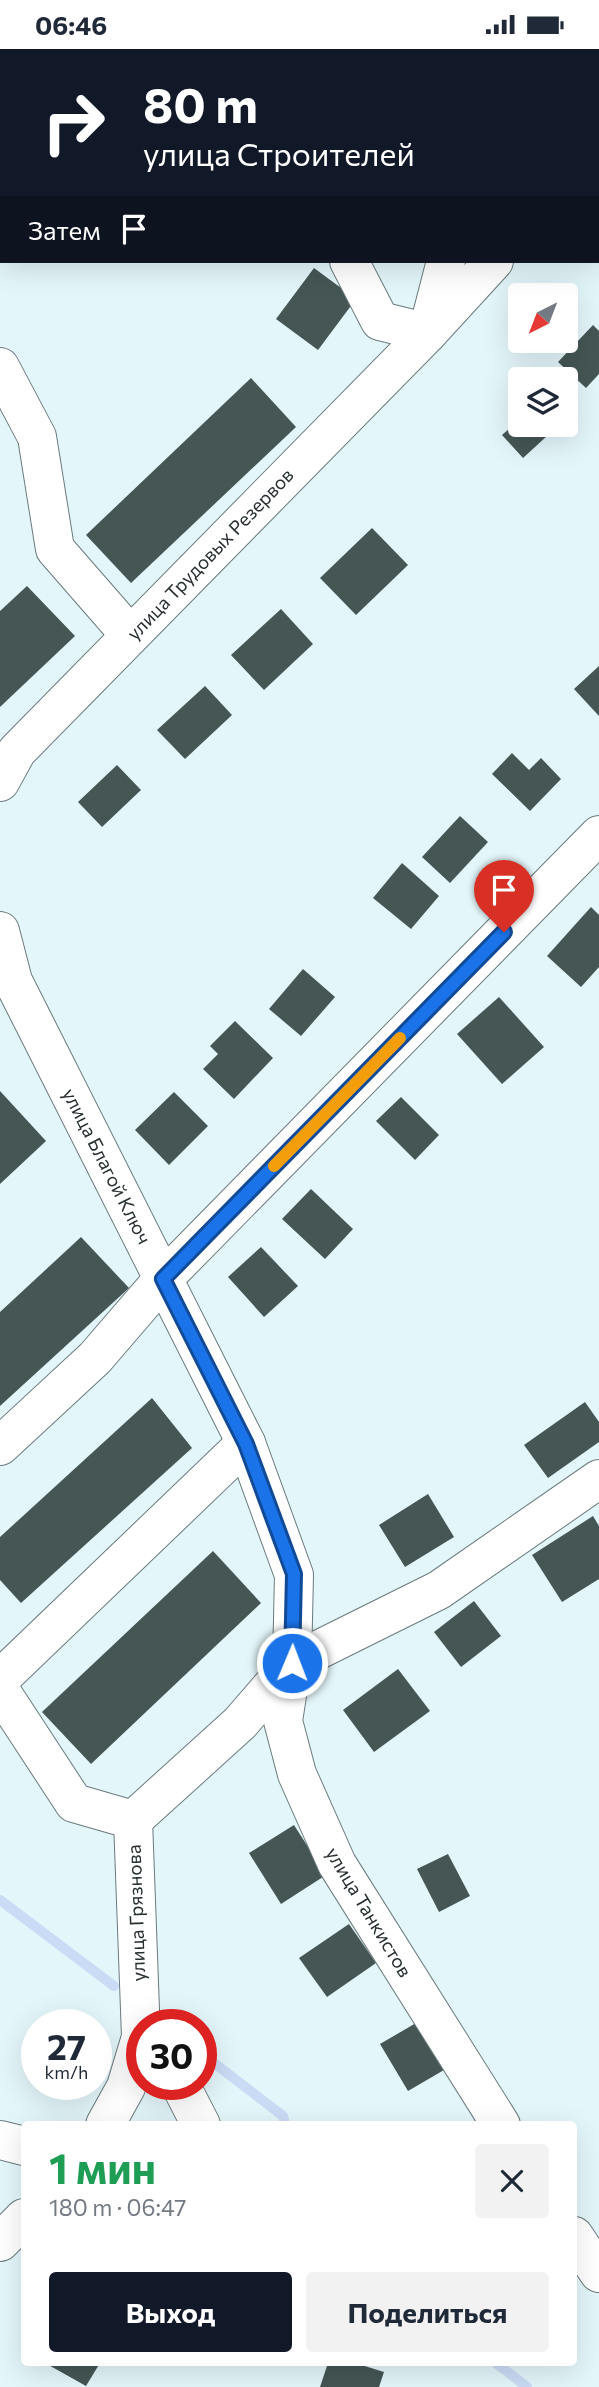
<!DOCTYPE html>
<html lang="ru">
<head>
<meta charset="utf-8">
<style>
  body { margin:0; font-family:Commissioner,sans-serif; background:#f2f2f3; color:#1f2937; height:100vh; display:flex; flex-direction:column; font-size:26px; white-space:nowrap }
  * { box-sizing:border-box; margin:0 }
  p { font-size:23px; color:#747a83 }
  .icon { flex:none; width:38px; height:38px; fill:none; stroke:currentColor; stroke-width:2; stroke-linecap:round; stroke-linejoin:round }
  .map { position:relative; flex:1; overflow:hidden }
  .side { position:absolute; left:21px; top:2072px; width:556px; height:245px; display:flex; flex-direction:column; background:#fff; border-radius:7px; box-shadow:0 7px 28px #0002 }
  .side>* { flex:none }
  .top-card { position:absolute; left:0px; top:0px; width:600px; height:214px; box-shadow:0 7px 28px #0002; background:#111827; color:#fff; overflow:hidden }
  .needle { width:46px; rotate:222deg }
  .buttons { position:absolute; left:508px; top:234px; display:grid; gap:14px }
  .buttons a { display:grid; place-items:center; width:70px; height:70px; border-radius:7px; background:#fff; box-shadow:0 7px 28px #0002; font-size:35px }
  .speed { position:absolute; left:21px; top:1960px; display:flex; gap:14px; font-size:35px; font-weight:700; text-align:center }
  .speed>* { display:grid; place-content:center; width:91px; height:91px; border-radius:50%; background:#fff; box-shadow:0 7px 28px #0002; line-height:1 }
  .speed small { font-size:18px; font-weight:400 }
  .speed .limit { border:10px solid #d22; background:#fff; color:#111 }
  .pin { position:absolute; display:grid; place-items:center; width:60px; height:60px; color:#fff; margin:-72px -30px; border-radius:50% 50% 50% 0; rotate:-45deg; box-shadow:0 0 7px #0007 }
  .pin .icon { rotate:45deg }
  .me { position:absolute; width:77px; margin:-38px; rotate:1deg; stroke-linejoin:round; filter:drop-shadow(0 0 5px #0008) }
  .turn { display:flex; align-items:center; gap:24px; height:147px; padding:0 28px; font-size:32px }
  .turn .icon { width:91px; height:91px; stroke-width:2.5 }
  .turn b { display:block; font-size:49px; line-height:60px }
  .then { display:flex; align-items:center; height:66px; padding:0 28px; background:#0003; gap:14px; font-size:26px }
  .round { display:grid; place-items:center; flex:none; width:74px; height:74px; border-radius:7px; background:#f2f2f3 }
  .headline { display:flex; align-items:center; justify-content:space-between; height:119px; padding:0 28px }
  h1 { font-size:42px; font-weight:700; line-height:52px; color:#1e9e55 }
  .action { display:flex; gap:14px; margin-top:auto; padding:14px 28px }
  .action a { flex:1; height:80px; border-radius:7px; background:#111827; color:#fff; font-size:28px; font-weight:700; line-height:80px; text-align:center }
  .action a+a { background:#f2f2f3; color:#1f2937 }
  .status { display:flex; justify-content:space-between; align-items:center; height:49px; padding:0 35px; background:#fff; direction:ltr }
  .status svg { height:19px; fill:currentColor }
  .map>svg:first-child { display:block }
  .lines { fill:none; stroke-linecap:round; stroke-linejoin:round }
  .stream { stroke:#cadbf5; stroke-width:10 }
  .building { fill:#455654 }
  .minor-casing { stroke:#6a7b7e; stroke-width:40 }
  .minor { stroke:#fff; stroke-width:38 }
  .route-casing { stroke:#114b97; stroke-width:18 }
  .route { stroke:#1a73e8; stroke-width:12 }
  .slow { stroke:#f59e0b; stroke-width:12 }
  .labels { text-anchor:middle; stroke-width:7; stroke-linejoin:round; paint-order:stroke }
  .street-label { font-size:19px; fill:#272f30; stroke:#fff }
</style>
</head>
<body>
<div class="status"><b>06:46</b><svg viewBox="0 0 49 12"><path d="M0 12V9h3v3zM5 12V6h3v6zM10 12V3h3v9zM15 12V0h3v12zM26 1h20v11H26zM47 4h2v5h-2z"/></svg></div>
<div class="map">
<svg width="599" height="2338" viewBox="0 0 599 2338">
  <rect width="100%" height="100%" fill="#e3f6fa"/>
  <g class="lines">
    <g class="stream">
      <polyline points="0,1851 114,1937"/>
      <polyline points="201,2004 283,2067 285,2076"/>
      <polyline points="496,2314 527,2338"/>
    </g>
  </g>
  <g class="building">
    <polygon points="314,219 356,250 318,301 276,270"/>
    <polygon points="593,276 599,282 599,325 586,339 558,313"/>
    <polygon points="251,329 296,378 131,534 86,486"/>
    <polygon points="520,370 520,376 559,376 523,409 502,386"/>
    <polygon points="372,479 408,516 356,566 320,529"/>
    <polygon points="27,537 75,587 0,658 0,562"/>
    <polygon points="281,560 313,595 264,641 231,606"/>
    <polygon points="599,617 599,667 574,640"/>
    <polygon points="205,637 232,666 185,710 157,681"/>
    <polygon points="512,704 529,721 541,709 561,730 530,762 492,725"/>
    <polygon points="117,716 141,741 102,778 78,753"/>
    <polygon points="460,767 488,793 450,834 422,808"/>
    <polygon points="402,814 439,847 411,880 373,849"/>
    <polygon points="591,858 599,866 599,918 581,938 547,907"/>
    <polygon points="303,920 335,948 301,987 269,960"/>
    <polygon points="499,948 544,998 502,1035 457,985"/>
    <polygon points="235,972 273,1009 234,1050 203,1020 218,1005 210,997"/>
    <polygon points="0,1042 46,1092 0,1135"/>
    <polygon points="174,1043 208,1077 169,1116 135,1081"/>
    <polygon points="401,1048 439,1086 415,1111 376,1072"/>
    <polygon points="311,1140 353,1180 325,1210 282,1170"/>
    <polygon points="81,1188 129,1239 0,1357 0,1263"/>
    <polygon points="261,1198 298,1237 264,1268 228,1228"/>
    <polygon points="152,1349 192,1399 21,1554 0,1531 0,1488"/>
    <polygon points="585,1353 599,1373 599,1393 548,1429 524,1396"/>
    <polygon points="428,1445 454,1488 405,1518 379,1476"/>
    <polygon points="593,1467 599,1477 599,1530 562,1553 532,1506"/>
    <polygon points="213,1502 261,1554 91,1715 42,1663"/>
    <polygon points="474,1552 501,1587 461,1618 434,1583"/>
    <polygon points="398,1620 430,1662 374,1703 343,1661"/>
    <polygon points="294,1776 326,1826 281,1855 249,1804"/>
    <polygon points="448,1805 470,1847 439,1863 417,1820"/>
    <polygon points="349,1875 376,1914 327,1948 299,1909"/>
    <polygon points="416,1974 444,2021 408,2042 380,1995"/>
    <polygon points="45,2314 100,2314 86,2337"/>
    <polygon points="328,2314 355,2314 384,2323 379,2338 320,2338"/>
  </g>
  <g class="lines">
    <g class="minor-casing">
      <g id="minor">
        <polyline points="514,0 515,2"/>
        <polyline points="152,2 152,0"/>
        <polyline points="213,2 214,0"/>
        <polyline points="0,73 2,74"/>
        <polyline points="598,99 599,98"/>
        <polyline points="0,192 2,190"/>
        <polyline points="349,212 380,272 428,284"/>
        <polyline points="429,278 446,212"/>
        <polyline points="0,318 37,388 55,500 130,586"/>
        <polyline points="0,733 17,702 428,284 494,212"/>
        <polyline points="0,882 13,932 246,1394 294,1526 292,1614 240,1674 133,1771"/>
        <polyline points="0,1397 95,1309 163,1230 599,786"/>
        <polyline points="0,1630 246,1394"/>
        <polyline points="0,1641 74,1754 133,1771"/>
        <polyline points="180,2035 201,2076"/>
        <polyline points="105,2076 126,2038 141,1988 133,1771"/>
        <polyline points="501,2076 337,1815 297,1725 283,1672 292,1614 439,1541 599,1430"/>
        <polyline points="0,2091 24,2097"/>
        <polyline points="574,2187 599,2224"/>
        <polyline points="0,2193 24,2169"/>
      </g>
    </g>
    <use href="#minor" class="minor"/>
  </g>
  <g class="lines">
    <g class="route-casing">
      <polyline id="route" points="292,1614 294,1525 246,1395 163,1230 504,883"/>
    </g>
    <use href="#route" class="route"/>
    <polyline class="slow" points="274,1117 400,989"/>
  </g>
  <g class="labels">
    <g class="street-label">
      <text transform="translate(210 505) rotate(-46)" y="7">улица Трудовых Резервов</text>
      <text transform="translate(107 1117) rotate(63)" y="7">улица Благой Ключ</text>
      <text transform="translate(369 1863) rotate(59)" y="7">улица Танкистов</text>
      <text transform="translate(136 1864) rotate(-92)" y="7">улица Грязнова</text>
    </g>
  </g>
</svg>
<div class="buttons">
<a><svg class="needle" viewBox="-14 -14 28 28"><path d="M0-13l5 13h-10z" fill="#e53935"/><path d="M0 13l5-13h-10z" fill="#747a83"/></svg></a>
<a><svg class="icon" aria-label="layers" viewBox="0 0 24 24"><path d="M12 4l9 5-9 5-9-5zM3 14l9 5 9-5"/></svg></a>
</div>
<div class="speed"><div>27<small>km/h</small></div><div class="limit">30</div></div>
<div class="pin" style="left:504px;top:883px;background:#d93025"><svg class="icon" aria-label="arrive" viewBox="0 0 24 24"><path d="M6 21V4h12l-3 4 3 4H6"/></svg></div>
<svg class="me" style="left:292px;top:1614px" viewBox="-20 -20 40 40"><circle r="17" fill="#1a73e8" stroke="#fff" stroke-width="3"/><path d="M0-11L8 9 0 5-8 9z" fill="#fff"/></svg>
<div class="top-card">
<div class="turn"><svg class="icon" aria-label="right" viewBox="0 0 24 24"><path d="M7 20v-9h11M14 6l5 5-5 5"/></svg><div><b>80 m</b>улица Строителей</div></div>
<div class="then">Затем<svg class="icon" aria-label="arrive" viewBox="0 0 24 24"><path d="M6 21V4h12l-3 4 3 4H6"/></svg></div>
</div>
<section class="side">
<div class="headline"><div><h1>1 мин</h1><p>180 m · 06:47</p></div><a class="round"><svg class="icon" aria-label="close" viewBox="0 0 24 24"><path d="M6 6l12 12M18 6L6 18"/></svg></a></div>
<div class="action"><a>Выход</a><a>Поделиться</a></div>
</section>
</div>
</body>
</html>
